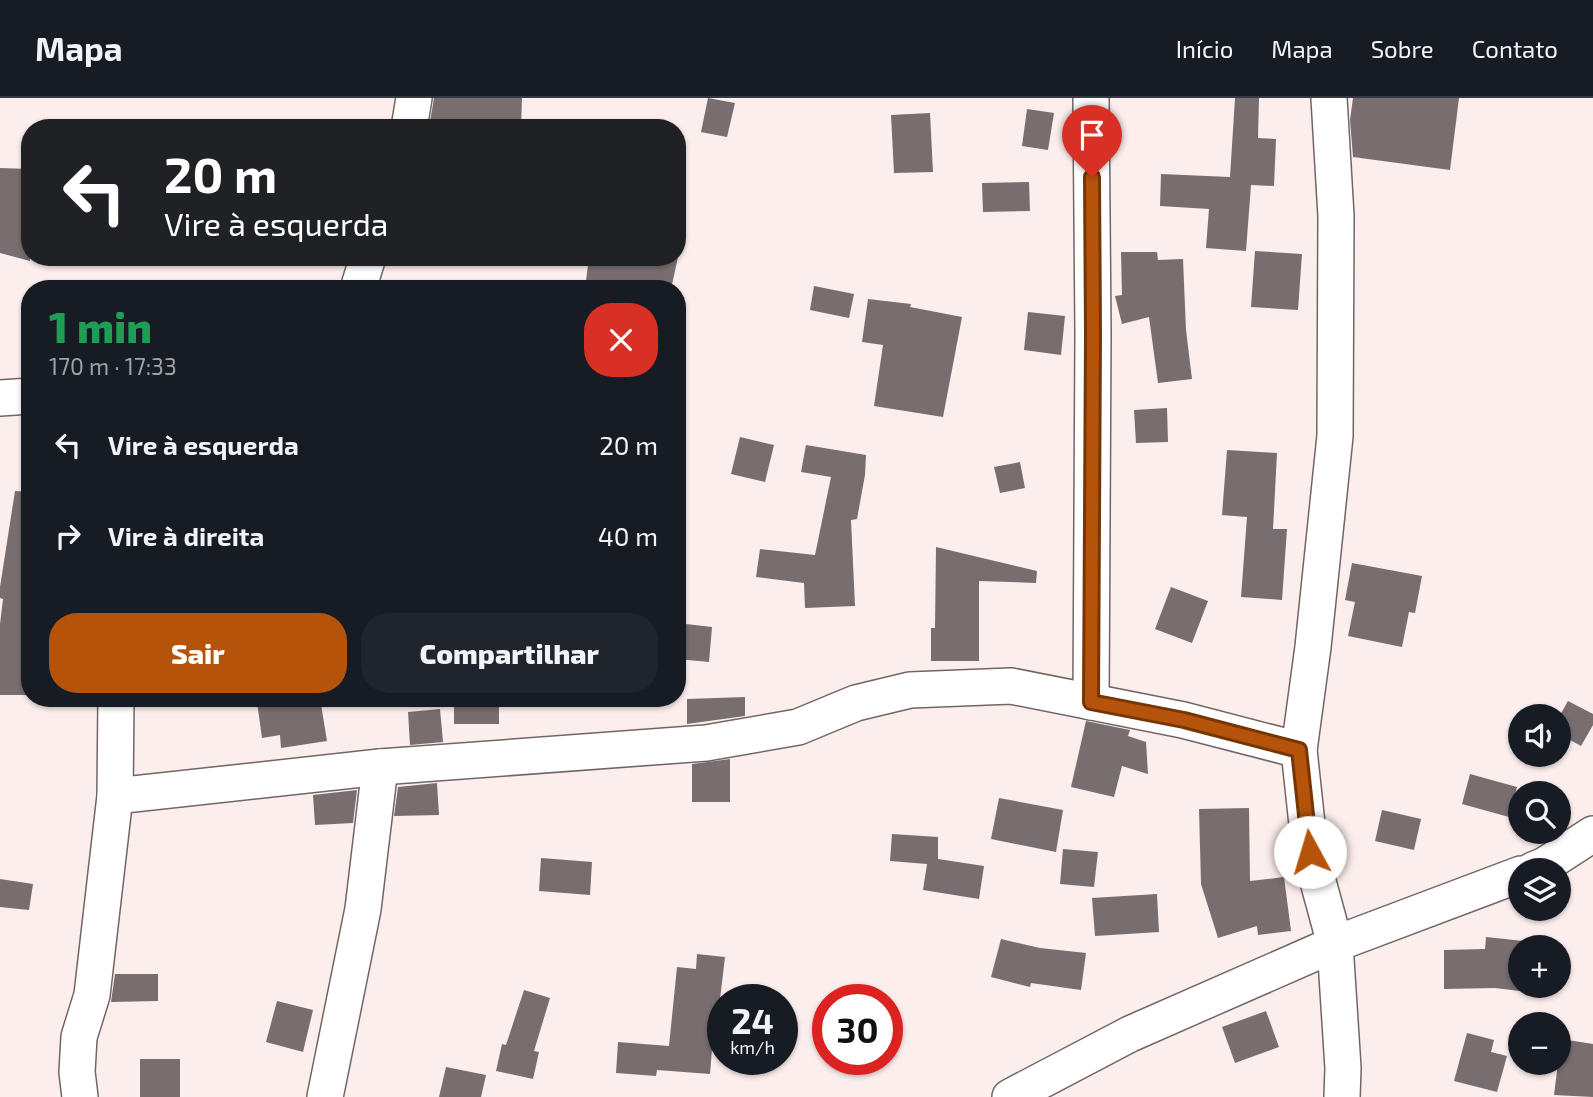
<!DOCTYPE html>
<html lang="pt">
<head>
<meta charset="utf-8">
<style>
  body { margin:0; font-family:"Exo 2",sans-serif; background:#20242c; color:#f1f3f6; height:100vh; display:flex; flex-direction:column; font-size:26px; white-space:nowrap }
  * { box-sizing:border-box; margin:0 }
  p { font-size:23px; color:#9ea1a6 }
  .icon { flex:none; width:38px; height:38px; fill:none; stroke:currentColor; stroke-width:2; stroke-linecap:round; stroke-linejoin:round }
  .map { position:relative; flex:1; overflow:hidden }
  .drawer { position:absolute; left:21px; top:182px; width:665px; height:427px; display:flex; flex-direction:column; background:#171b24; border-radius:28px; box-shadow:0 2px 5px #0004 }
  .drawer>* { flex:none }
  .banner { position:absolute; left:21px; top:21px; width:665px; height:147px; border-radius:28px; box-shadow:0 2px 5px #0004; background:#202124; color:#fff; overflow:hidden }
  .buttons { position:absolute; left:1508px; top:606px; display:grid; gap:14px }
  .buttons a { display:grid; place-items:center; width:63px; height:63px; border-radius:50%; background:#171b24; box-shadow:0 2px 5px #0004; font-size:35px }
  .speed { position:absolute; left:707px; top:886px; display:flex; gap:14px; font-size:35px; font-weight:700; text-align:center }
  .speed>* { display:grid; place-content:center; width:91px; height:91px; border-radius:50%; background:#171b24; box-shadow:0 2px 5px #0004; line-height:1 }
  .speed small { font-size:18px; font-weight:400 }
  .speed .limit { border:10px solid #d22; background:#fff; color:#111 }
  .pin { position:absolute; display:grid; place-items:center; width:60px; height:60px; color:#fff; margin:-72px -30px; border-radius:50% 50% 50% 0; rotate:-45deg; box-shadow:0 0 7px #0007 }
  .pin .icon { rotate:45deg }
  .me { position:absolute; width:77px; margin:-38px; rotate:354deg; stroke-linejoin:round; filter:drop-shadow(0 0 5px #0008) }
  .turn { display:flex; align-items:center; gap:24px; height:147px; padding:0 28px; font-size:32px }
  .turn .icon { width:91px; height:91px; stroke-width:2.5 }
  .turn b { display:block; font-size:49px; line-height:60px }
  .round { display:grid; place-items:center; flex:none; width:74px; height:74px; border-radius:28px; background:#20242c }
  .overview { display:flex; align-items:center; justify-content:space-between; height:119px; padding:0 28px }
  h1 { font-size:42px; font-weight:800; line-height:52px; color:#1e9e55 }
  .cta { display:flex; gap:14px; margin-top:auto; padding:14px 28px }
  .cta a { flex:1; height:80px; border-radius:28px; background:#b45309; color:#fff; font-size:28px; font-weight:800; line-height:80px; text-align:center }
  .cta a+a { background:#20242c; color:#f1f3f6 }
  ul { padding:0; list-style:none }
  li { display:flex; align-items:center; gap:21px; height:91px; padding:0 28px }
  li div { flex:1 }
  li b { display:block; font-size:26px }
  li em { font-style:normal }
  header { display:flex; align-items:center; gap:42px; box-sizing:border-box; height:98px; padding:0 35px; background:#171b24; border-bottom:2px solid #363941 }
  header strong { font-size:33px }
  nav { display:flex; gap:38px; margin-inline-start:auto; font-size:24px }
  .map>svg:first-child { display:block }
  .building { fill:#786d6f }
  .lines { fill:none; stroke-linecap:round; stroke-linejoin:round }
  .minor-casing { stroke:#726665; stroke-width:38 }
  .minor { stroke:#fff; stroke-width:35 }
  .route-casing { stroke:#753606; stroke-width:18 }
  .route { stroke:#b45309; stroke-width:12 }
</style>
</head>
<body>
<header>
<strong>Mapa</strong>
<nav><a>Início</a><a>Mapa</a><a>Sobre</a><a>Contato</a></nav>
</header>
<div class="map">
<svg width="1593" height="999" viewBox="0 0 1593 999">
  <rect width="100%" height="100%" fill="#fceeed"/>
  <g class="building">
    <polygon points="434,0 522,0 521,30 429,30"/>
    <polygon points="708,0 735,5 727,39 701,34"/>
    <polygon points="1235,0 1259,0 1258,40 1276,41 1274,88 1251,87 1246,153 1206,150 1209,111 1160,108 1161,76 1230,79"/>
    <polygon points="1353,0 1459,0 1450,72 1353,59 1350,22"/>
    <polygon points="1027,11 1054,15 1048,52 1022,48"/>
    <polygon points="930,15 933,74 894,75 891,17"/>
    <polygon points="0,70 30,71 30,163 0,155"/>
    <polygon points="1029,84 1030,113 983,114 982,85"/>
    <polygon points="1255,153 1302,156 1298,212 1251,209"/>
    <polygon points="1121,154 1157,154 1158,162 1183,161 1186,232 1192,281 1158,285 1149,219 1122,226 1115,198 1122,197"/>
    <polygon points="589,159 678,159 671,191 585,191"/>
    <polygon points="814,188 854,196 849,220 810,212"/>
    <polygon points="868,201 911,206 910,209 962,219 943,319 874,308 883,247 862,244"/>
    <polygon points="1028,214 1065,218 1061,257 1024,252"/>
    <polygon points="1167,310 1168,344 1136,345 1134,312"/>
    <polygon points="740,339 774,347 765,384 731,376"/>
    <polygon points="806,347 866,357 865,377 857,421 851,422 855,508 805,510 804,485 756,479 760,451 815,457 831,379 801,374"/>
    <polygon points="1227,352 1277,355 1273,431 1287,431 1282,502 1241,499 1247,419 1222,417"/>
    <polygon points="1020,364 1025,390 1000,395 994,369"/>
    <polygon points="15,393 30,394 30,597 0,597 0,526 3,501 0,500 0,489"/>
    <polygon points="936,449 1037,473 1036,485 979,483 979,563 931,563 931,530 935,530"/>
    <polygon points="1352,465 1422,478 1415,515 1409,514 1402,549 1348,538 1355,504 1345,502"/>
    <polygon points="1171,489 1208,503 1192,545 1155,531"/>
    <polygon points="677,525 712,529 709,564 677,561"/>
    <polygon points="745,599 745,618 687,626 687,601"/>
    <polygon points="283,600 320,600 327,643 281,650 280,637 262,640 257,604"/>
    <rect x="454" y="600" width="45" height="26"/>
    <polygon points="1568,603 1593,616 1593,627 1581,648 1559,636 1559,619"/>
    <polygon points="440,611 443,644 410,647 408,614"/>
    <polygon points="1086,623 1130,632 1128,638 1146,644 1148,676 1122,668 1114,699 1071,689"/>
    <polygon points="730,661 730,704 692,704 692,666"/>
    <polygon points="1470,676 1517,689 1509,719 1462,706"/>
    <polygon points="437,685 439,717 394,718 398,689"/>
    <polygon points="357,692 353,725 315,727 313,697"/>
    <polygon points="999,700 1063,712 1056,754 991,741"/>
    <polygon points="1249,710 1250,783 1284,779 1291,833 1258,837 1257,828 1218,840 1201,786 1199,711"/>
    <polygon points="1382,712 1421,721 1414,752 1375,743"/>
    <polygon points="892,736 938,739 938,761 984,768 979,801 923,792 927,766 890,763"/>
    <polygon points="1063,751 1098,754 1094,789 1060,786"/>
    <polygon points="541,760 592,764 590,797 539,793"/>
    <polygon points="0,781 33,786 29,812 0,809"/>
    <polygon points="1157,796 1159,834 1095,838 1092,800"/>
    <polygon points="1486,839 1533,844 1533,849 1521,849 1521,887 1529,887 1529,894 1495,890 1444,891 1444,852 1485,851"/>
    <polygon points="1001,841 1040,850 1086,855 1081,892 1031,885 1030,889 991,879"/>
    <polygon points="697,856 725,859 717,927 714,927 710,976 657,972 656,978 616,975 618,944 669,948 677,869 696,871"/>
    <polygon points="115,876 158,876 158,903 111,904"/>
    <polygon points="524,892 550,900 534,953 539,954 533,981 496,973 502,946 506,947"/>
    <polygon points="277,903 313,912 303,954 266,944"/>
    <polygon points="1266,913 1279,949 1235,965 1222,929"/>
    <polygon points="1467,935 1494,942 1491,954 1507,958 1497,994 1454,983"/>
    <polygon points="1561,941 1593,946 1593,999 1554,997"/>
    <rect x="140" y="961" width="40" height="38"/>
    <polygon points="446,969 486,977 481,999 439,999"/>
  </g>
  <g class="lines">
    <g class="minor-casing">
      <g id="minor">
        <polyline points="1091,0 1093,236 1091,604"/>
        <polyline points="1329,0 1336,118 1335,338 1313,549 1299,652 1310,754 1335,846 1343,970 1342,999"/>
        <polyline points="409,30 414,0"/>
        <polyline points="358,191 368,159"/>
        <polyline points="0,300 30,298"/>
        <polyline points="115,698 380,669 706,645 798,629 856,605 910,592 1011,588 1183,622 1299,652"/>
        <polyline points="1533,772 1545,767 1593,736"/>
        <polyline points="80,999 77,974 79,939 92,897 115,698 116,600"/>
        <polyline points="325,999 363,811 380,669"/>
        <polyline points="1010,999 1130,936 1335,846 1521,776"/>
      </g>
    </g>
    <use href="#minor" class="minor"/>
  </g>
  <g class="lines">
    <g class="route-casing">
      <polyline id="route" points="1092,79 1093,236 1091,604 1184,622 1299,652 1310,754"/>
    </g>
    <use href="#route" class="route"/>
  </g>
</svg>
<div class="buttons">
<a><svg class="icon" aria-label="sound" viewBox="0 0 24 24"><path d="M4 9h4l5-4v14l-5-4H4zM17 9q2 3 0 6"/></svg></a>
<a><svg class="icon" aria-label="search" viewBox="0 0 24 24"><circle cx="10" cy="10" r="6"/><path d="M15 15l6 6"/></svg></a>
<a><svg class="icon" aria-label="layers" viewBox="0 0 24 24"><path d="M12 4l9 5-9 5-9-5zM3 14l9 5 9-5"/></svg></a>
<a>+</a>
<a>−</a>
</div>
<div class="speed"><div>24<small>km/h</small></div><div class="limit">30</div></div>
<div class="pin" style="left:1092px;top:79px;background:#d93025"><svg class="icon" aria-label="arrive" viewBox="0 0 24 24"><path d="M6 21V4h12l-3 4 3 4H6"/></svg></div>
<svg class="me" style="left:1310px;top:754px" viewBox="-20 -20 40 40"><circle r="19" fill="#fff"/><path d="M0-13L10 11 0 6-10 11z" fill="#b45309"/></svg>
<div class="banner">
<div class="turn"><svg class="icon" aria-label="left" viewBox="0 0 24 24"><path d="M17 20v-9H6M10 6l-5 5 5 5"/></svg><div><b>20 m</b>Vire à esquerda</div></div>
</div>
<section class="drawer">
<div class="overview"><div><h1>1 min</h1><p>170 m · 17:33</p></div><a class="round" style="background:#d93025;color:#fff"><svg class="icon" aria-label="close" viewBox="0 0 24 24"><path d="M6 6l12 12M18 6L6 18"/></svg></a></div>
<ul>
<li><svg class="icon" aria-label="left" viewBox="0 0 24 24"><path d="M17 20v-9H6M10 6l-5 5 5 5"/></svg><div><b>Vire à esquerda</b></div><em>20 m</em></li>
<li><svg class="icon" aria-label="right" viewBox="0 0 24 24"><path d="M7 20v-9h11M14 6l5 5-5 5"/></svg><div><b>Vire à direita</b></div><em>40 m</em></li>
</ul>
<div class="cta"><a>Sair</a><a>Compartilhar</a></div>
</section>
</div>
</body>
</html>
